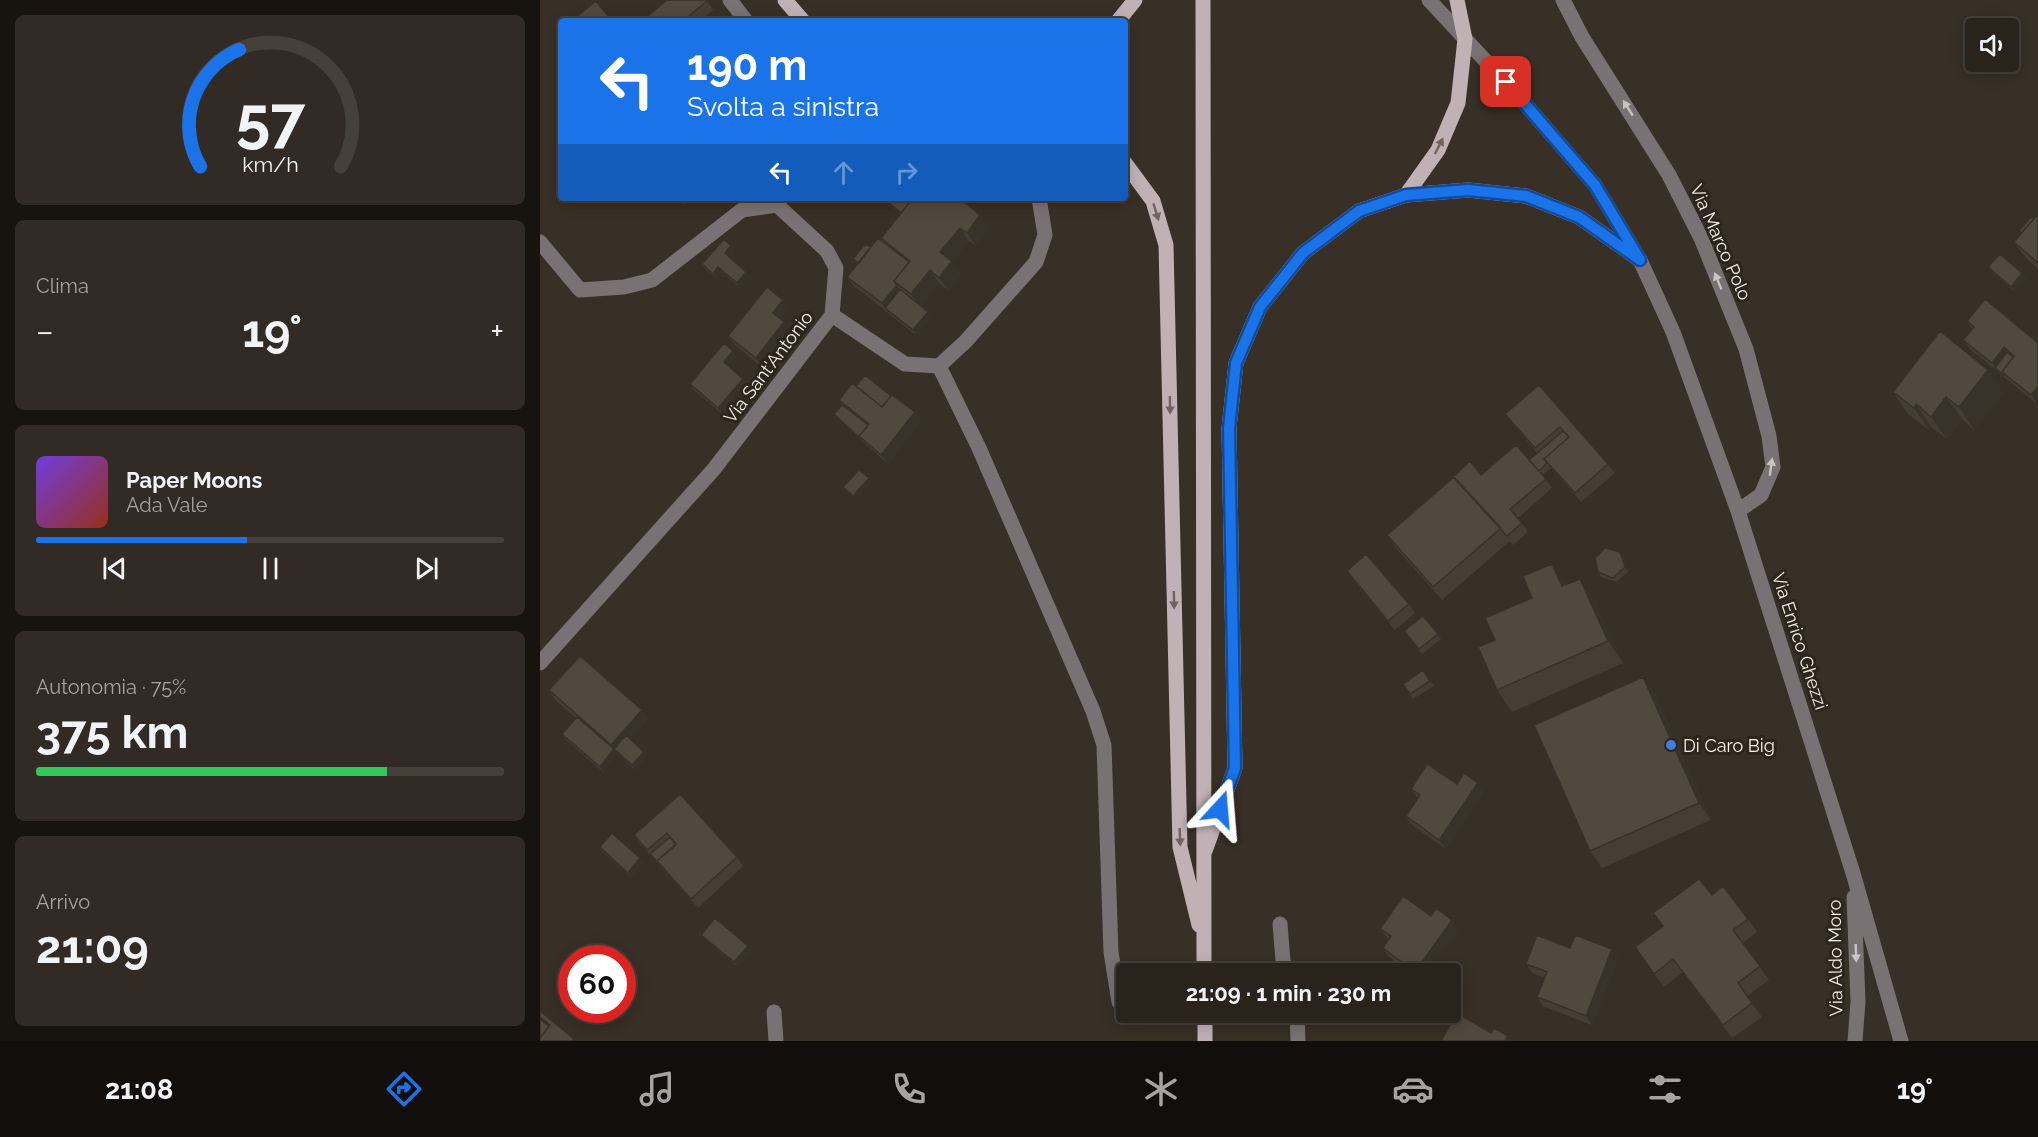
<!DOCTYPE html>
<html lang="it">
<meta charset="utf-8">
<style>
:root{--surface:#2a231c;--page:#322b25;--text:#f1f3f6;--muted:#a5a4a3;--line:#46403b;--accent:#1a73e8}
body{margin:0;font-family:Raleway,sans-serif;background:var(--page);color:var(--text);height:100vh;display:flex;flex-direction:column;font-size:22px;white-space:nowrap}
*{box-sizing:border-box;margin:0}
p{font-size:20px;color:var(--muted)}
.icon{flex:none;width:33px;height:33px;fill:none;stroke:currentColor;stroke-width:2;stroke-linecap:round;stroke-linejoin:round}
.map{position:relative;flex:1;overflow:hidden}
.details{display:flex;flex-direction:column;gap:15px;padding:15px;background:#17130f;width:540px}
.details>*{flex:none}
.hud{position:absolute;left:18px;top:18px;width:570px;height:183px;border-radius:6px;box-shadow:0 3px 15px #0003,0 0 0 2px var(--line);background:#1a73e8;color:#fff;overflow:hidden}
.fabs{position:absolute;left:1425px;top:18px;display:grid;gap:12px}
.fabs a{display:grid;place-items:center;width:54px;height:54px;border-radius:6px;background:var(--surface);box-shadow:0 3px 15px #0003,0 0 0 2px var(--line);font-size:30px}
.speed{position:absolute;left:18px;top:945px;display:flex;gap:12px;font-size:30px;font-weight:700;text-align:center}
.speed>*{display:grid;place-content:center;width:78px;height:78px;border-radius:50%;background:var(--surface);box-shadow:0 3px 15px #0003,0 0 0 2px var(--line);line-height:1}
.speed .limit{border:9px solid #d22;background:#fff;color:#111}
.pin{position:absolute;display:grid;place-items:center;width:51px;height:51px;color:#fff;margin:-26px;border-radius:12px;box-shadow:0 3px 9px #0006}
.me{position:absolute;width:66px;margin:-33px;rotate:19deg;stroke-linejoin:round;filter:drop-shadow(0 0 4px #0008)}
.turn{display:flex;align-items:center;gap:21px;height:126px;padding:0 30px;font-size:27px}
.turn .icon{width:78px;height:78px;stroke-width:2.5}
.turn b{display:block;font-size:42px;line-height:51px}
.lanes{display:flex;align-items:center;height:57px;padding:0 30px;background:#0003;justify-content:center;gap:30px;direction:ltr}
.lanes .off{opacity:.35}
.big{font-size:45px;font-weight:700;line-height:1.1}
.details .widget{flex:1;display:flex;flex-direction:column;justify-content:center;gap:9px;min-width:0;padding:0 21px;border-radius:9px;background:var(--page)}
.details .dial{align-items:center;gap:0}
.dial svg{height:156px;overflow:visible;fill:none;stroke:var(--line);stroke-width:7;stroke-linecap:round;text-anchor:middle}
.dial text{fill:var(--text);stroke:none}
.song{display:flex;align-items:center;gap:18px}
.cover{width:72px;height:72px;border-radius:9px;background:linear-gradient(135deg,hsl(260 70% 55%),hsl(10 70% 35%))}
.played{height:6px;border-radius:3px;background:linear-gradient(90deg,var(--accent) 45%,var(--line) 45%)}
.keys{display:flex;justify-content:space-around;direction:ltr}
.heat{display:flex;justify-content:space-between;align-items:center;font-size:33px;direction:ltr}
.charge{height:9px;border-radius:4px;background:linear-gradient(90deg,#34c759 75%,var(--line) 0)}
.trip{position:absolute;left:576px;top:963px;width:345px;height:60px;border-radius:6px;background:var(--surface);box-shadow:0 3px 15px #0003,0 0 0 2px var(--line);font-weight:700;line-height:60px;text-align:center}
.tabs{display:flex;height:96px;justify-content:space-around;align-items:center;background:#110e0b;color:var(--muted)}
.tabs .icon{width:42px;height:42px}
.tabs .on{color:var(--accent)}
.tabs b{font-size:27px;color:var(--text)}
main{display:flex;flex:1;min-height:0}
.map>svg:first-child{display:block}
</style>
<main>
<section class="details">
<div class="widget dial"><svg viewBox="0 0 100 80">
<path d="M14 69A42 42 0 1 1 86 69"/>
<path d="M14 69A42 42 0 0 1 34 9" stroke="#1a73e8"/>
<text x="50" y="56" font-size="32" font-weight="700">57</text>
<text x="50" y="72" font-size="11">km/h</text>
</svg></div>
<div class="widget"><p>Clima</p>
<div class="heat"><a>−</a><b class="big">19°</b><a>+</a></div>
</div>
<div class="widget">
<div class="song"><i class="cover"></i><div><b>Paper Moons</b><p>Ada Vale</p></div></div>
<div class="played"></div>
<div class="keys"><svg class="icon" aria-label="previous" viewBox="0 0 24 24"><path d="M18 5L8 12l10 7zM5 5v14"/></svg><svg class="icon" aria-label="pause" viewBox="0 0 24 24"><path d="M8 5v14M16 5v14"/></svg><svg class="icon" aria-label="next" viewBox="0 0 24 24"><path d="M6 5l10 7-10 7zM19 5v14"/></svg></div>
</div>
<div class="widget"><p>Autonomia · 75%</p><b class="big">375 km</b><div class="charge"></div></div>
<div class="widget"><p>Arrivo</p><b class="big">21:09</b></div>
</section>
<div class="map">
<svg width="1498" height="1041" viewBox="0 0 1498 1041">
<rect width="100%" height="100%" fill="#382f26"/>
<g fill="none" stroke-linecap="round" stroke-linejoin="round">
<path stroke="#797173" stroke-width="15" d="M190,0L206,21
M889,0L979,97L1055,185L1100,260L1133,332L1198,511L1313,873L1361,1041
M1023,0L1042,37L1129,175L1161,238L1206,349L1229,436L1233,467L1221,495L1198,511
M0,242L40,290L84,287L112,280L202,210L237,205L287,251L296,268L292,315
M399,366L439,448L553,711L564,745L571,952L579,1002
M0,663L174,469L292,315L365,364L399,366L426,341L496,262L505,235L499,198
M1314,897L1318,1002L1315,1041
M740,924L743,961L748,974
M234,1012L236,1041
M757,1012L758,1041"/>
<path stroke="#c0b1b4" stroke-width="15" d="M245,0L263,21
M663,0L664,974
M578,21L595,0
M585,163L613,201L626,245L640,847L659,925
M866,195L898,150L918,103L925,39L917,0
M665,851L695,768L689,428L696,363L720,307L763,253L819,211L866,195L928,190L986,196L1039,217L1100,260
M665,1012V1041"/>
</g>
<path fill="#463e35" d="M127,0H167L173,10L160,21H104L103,20Z
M139,198H155L144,205Z
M348,202L440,215L449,228L436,246L429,241L412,262L421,274L409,291L399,283L381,306L392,316L376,335L314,286L307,277L318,264L313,259L331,247L343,242L341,238L361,214L351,206Z
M1498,214V269L1486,258L1474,242L1481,234L1479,231L1494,219Z
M191,246L194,251L189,257L209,276L200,288L182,272L176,278L165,269L162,264Z
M1448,267L1482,273L1486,278L1474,291L1452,272Z
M249,309L241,319L251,331L222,367L195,345L188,336Z
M1427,321L1498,343L1497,404L1430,349L1423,340L1432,329Z
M193,351L197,356L188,366L203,379L206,383L181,413L153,389L150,384Z
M999,385L1068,464L1075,473L1041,502L1011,468L1002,475L1012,488L978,518L988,532L973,545L970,541L902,600L856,548L847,535L941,475L989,460L997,453L972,423L965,414Z
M316,386L381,421L348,464L298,419L294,414L302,405L299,400Z
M1353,392L1464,393L1434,430L1422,419L1407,439L1391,427L1389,430L1368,414Z
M1080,552L1083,556L1088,572L1076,582L1061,577L1058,572Z
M807,571L869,604L875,613L855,630L813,580Z
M1040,579L1055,601L1083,663L972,712L957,690L955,640L992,598Z
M883,616L901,639L882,654L864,631Z
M883,670L894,686L873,699L863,684Z
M9,690L102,710L108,719L90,739L107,756L95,770L78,754L63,772L25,739L22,734L36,718L15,700Z
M1115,694L1171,820L1062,868L1050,851Z
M917,784L944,792L906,849L872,825L866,816L878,798L871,789Z
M140,794L197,857L203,866L158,908L100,844L94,835Z
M60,847L100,858L104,863L91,877L63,852Z
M1172,895L1208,919L1217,932L1203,943L1229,980L1207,996L1222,1017L1192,1038L1143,972L1124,987L1095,947Z
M891,916L918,929L887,974H872L849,957L843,948L849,939L847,938L840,929Z
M161,935L208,946L211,951L198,967L165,939Z
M1030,948L1078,958L1052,1025L1003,1006L997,997L1005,978L992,973L986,964Z"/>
<path fill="#39322b" d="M440,215L449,228L436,246L427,233Z
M420,228L429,241L412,262L421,274L409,291L399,278L400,252Z
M191,246L194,251L188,258L185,253Z
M178,267L182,272L176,278L173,274Z
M390,270L399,283L380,307L371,294Z
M206,272L209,276L200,288L197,283Z
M1482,273L1486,278L1474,291L1471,287Z
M357,285L363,294L345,308L342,303Z
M243,300L249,309L239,322L233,313Z
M388,312L392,316L376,335L373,330Z
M244,322L251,331L222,367L216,358Z
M1464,347L1470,356L1455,368L1452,363Z
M193,351L197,356L187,367L184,362Z
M1448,370L1464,393L1434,430L1419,407Z
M203,379L206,383L181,413L178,408Z
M1498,387V403L1497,404L1491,395Z
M1406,397L1422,419L1407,439L1391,417Z
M1376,404L1391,427L1389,430L1374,408Z
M375,412L381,421L348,464L341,455Z
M329,478L332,483L316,500L313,496Z
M1080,552L1083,556L1088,572L1085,567Z
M1012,564L1028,586H1022Z
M1040,579L1055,601L1083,663L1068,641Z
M1103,677L1115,694L1171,820L1159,803Z
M102,710L108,719L78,753L74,749L78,754L63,772L60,767L74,749L71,745Z
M104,752L107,756L95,770L92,765Z
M938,783L944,792L906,849L899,840Z
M100,858L104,863L91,877L88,873Z
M912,920L918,929L887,974H876L875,972Z
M208,946L211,951L198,967L194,962Z
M1072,949L1078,958L1052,1025L1046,1016Z
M968,1036L971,1041H965Z"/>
<path fill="#51483e" stroke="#39322b" stroke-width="1.5" d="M127,0H166L167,1L143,21H112L103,20Z
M56,1L72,21H39L36,17Z
M351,198H373L361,213L348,202Z
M373,198H419L440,215L427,233L420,228L400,252L412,261L399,278L390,270L371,294L354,281L370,261L341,238Z
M1498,214V263L1474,242Z
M1491,217L1494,219L1481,233L1479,231Z
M338,238L369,262L354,281L357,285L342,303L307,277Z
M184,239L191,246L185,253L206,272L197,283L178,267L173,274L162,264Z
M325,244L331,247L319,263L313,259Z
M1460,254L1482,273L1471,287L1448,267Z
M227,287L243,300L233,313L244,322L216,358L188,336Z
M360,289L388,312L373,330L345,308Z
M1445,299L1498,343V387L1491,395L1462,372L1474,356L1464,347L1452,363L1423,340L1434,327L1427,321Z
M1400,331L1448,370L1419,407L1406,397L1391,417L1376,404L1374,408L1353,392Z
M184,343L193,351L184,362L203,379L178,408L150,384Z
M1467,352L1473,357L1462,372L1465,376L1455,368Z
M325,375L351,396L342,407L316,386Z
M312,383L342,407L352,395L375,412L341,455L319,436L329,424L299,400Z
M999,385L1068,464L1035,493L1004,459L1029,437L1020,427L995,448L965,414Z
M302,405L328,425L319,436L322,440L294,414Z
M1023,431L1029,437L1004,459L1007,463L999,471L989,460Z
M976,445L1006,479L970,509L982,523L967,536L913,477L930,461L941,475Z
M319,470L329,478L313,496L303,487Z
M914,477L961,528L893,587L847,535Z
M1065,548L1080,552L1085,567L1073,578L1058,572L1055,558Z
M826,554L869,604L848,621L807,571Z
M1012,564L1022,586L1040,579L1068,641L957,690L938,647L955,640L945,618L992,598L983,576Z
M883,616L898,634L879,649L864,631Z
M40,656L102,710L71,745L9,690Z
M883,670L890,681L870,694L863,684Z
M1103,677L1159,803L1050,851L994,725Z
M37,717L74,749L60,767L22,734Z
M86,735L104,752L92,765L74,749Z
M887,764L917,784L924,773L938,783L899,840L866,816L880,795L871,789Z
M140,794L197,857L151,899L117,861L136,844L127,833L107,850L94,835Z
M72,833L100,858L88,873L60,847Z
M130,837L136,845L117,861L120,865L110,854Z
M1159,879L1172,895L1183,886L1208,919L1193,930L1220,966L1198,983L1212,1003L1183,1025L1133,959L1114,974L1095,947L1123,926L1113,913Z
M863,896L891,916L896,908L912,920L875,972L843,948L851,936L840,929Z
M175,918L208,946L194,962L161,935Z
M997,935L1030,948L1035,935L1072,949L1046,1016L997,997L1007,972L986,964Z
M0,1011L34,1039L32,1041H0V1038L10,1025L0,1017Z
M917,1013L951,1033L954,1028L968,1036L965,1041H901Z
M0,1019L9,1026L0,1038Z"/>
<defs><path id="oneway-solid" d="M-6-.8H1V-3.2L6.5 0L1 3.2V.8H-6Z" transform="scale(1.5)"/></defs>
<g fill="#cac4c0">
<use href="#oneway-solid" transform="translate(1088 108) rotate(-122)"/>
<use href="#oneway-solid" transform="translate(1178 281) rotate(-112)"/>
<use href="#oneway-solid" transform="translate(1231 467) rotate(-82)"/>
<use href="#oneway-solid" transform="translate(1316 953) rotate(88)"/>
</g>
<g fill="#706460">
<use href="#oneway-solid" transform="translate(899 146) rotate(-63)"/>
<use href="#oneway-solid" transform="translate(616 212) rotate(73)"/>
<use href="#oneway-solid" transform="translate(630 405) rotate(89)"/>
<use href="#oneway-solid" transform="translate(634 600) rotate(89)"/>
<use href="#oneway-solid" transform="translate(640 837) rotate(88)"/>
</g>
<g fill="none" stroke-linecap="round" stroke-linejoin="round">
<defs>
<path id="route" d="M680,809L695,768L689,428L696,363L720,307L763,253L819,211L866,195L928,190L986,196L1039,217L1100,260L1055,185L966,82"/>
</defs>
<use href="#route" stroke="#114b97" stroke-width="15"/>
<use href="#route" stroke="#1a73e8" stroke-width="10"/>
</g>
<circle fill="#3f7fe0" stroke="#2e251c" stroke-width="2" cx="1131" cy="745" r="6"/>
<g text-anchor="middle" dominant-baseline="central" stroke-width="6" stroke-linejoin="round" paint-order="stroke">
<g font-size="18" fill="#f6f0ea" stroke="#2e251c">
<text transform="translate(1181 242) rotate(66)">Via Marco Polo</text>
<text transform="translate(228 367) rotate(-53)">Via Sant'Antonio</text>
<text transform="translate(1260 641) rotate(72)">Via Enrico Ghezzi</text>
<text transform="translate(1295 958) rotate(-91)">Via Aldo Moro</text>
</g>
<g font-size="18" fill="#f6f0ea" stroke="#2e251c" text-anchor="start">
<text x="1143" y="745">Di Caro Big</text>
</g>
</g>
</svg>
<div class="fabs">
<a><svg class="icon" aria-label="sound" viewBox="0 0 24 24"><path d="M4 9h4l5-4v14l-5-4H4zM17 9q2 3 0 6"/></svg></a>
</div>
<div class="speed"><div class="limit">60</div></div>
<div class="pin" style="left:966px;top:82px;background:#d93025"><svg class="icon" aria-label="arrive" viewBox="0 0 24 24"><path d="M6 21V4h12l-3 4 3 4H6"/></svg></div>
<svg class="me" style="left:680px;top:809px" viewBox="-20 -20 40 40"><path d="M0-17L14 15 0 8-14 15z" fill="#1a73e8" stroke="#fff" stroke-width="4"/></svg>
<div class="trip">21:09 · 1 min · 230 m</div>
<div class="hud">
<div class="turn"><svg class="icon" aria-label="left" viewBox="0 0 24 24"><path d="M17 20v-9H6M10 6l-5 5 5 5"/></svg><div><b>190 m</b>Svolta a sinistra</div></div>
<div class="lanes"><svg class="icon" aria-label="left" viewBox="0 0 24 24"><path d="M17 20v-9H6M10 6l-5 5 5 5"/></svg><svg class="icon off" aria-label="ahead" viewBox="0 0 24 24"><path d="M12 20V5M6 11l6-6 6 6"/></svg><svg class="icon off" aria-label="right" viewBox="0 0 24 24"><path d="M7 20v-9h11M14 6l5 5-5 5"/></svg></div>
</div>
</div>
</main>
<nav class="tabs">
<b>21:08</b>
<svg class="icon on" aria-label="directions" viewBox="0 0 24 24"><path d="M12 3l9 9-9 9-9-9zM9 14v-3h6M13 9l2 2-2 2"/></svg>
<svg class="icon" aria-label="music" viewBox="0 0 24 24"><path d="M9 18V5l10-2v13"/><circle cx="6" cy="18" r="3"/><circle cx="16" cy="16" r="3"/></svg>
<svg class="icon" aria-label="phone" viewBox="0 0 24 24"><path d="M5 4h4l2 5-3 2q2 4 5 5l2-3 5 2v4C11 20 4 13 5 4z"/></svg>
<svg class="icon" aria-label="climate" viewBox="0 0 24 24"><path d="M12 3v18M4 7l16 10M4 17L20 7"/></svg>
<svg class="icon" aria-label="car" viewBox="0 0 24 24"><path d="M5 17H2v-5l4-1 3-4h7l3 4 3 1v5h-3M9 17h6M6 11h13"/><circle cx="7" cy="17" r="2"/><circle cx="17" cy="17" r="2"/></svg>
<svg class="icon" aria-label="filters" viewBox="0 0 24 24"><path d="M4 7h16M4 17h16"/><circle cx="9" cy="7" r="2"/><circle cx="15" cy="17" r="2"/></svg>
<b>19°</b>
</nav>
